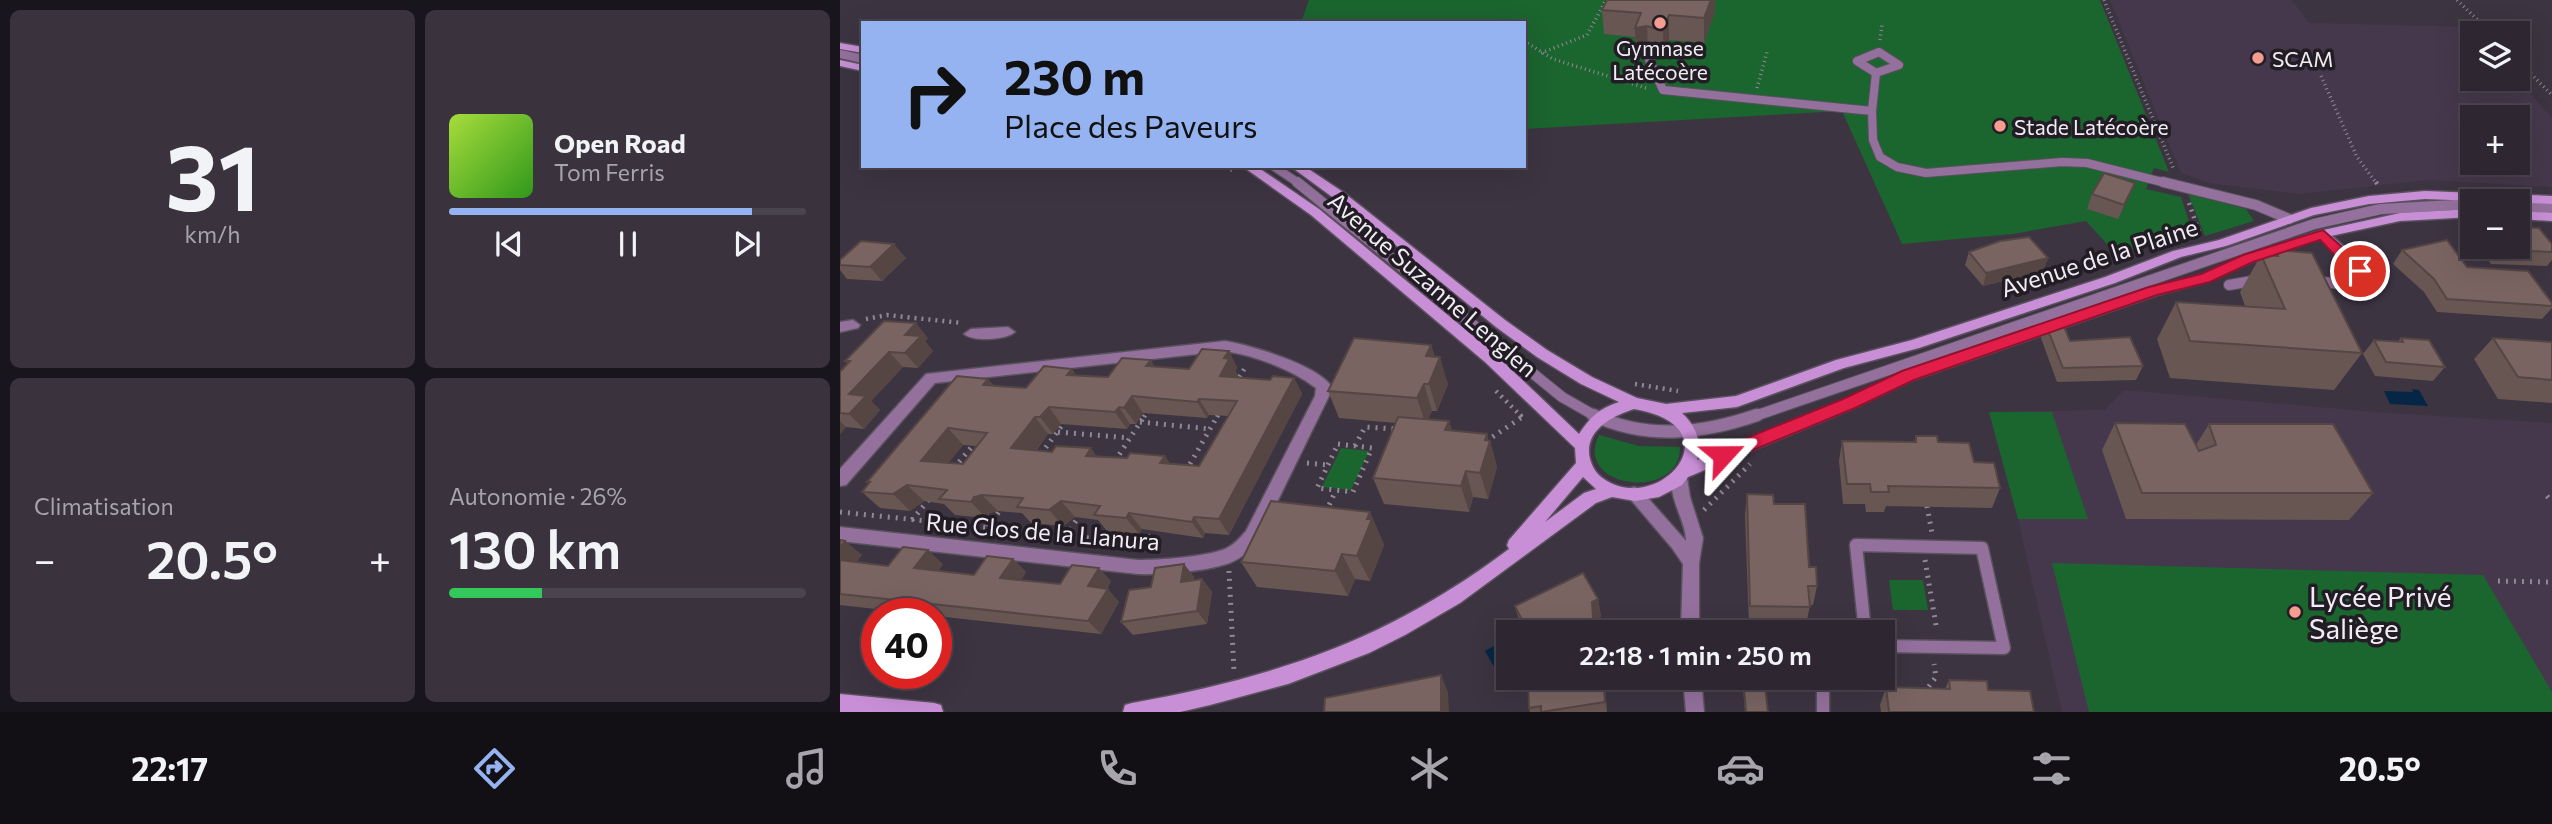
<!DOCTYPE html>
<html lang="fr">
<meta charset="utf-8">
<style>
:root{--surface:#2e2732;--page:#3a333e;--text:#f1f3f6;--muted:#a7a5ac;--line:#49444d;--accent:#95b2f1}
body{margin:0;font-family:Commissioner,sans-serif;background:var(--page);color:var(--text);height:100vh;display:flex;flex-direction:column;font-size:26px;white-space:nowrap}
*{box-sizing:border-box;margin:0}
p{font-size:23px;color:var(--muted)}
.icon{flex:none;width:38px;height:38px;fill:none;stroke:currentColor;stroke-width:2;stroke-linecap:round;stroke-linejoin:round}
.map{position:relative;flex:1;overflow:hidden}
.details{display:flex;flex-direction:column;gap:10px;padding:10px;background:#19151c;width:840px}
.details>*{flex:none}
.hud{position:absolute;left:21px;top:21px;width:665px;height:147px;border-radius:0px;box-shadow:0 7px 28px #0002,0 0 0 2px var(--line);background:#95b2f1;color:#111;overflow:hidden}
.tools{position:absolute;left:1620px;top:21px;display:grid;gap:14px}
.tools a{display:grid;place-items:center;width:70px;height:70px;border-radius:0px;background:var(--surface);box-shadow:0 7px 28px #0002,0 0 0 2px var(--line);font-size:35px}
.speed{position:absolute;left:21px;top:598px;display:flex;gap:14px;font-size:35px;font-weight:700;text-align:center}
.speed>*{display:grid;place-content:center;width:91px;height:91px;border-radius:50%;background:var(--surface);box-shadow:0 7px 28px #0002,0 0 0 2px var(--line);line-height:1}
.speed .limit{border:10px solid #d22;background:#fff;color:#111}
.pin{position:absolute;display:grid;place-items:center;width:60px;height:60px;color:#fff;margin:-30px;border:4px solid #fff;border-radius:50%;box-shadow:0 2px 7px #0007}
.me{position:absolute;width:77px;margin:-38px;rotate:66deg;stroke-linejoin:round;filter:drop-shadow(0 0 5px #0008)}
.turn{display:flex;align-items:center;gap:24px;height:147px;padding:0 28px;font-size:32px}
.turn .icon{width:91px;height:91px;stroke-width:2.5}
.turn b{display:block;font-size:49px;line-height:60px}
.big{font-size:52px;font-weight:600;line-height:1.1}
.details .card{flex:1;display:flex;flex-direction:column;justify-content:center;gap:10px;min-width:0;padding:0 24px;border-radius:10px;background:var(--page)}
.details .dial{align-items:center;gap:0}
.dial b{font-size:91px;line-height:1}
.song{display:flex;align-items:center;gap:21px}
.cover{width:84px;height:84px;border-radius:10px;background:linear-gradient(135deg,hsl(80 70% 55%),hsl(110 70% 35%))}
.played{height:7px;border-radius:4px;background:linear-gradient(90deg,var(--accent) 85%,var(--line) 85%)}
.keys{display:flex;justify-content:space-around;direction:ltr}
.heat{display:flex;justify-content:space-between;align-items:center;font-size:38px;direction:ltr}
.charge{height:10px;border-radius:5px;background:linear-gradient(90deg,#34c759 26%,var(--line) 0)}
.details .tiles{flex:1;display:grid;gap:10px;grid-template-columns:repeat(2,1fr)}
.trip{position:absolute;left:656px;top:620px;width:399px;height:70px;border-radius:0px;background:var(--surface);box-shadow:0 7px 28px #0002,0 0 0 2px var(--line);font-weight:600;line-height:70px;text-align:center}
.dock{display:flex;height:112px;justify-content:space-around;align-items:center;background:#121014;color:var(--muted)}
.dock .icon{width:49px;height:49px}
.dock .selected{color:var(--accent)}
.dock b{font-size:32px;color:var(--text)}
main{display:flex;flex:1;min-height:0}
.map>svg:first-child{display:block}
</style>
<main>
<section class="details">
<div class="tiles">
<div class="card dial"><b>31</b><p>km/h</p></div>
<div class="card">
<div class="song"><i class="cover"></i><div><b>Open Road</b><p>Tom Ferris</p></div></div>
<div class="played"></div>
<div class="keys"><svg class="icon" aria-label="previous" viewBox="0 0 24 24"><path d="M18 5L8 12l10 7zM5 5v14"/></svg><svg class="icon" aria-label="pause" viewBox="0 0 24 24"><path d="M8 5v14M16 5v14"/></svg><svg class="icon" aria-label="next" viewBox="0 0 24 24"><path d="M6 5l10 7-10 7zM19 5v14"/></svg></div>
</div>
<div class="card"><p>Climatisation</p>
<div class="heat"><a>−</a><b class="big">20.5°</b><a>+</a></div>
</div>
<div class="card"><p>Autonomie · 26%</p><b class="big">130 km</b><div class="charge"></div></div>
</div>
</section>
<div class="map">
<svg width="1712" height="712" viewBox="0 0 1712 712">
<rect width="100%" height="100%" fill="#3d3442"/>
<path fill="#46384c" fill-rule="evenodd" d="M1270,0H1452L1469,23L1629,27L1635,33H1633V79H1677L1712,118V187L1589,180L1458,194L1370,183L1341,173ZM1633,117H1678V163H1633Z
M1284,390L1533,412L1712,423V712H1222L1178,519L1149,412L1265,410Z"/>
<path fill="#1b652f" d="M469,0H1260L1329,172L1314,168L1306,189L1341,197L1352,231L1276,254L1246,221L1173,234L1062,244L1002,111L684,129V23H461Z
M1348,194L1406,209L1414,221L1365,236Z
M1149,412H1212L1248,519H1178Z
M759,435L799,446L840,447C841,502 732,489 759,435Z
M501,448L529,451L511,490L482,487Z
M1212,563L1643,575L1712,692V712H1249Z
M1049,580H1083L1088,610H1053Z"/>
<path fill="#052745" d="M1572,389L1579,390L1588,406L1550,404L1544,391L1573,392Z
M664,640L668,648V675L661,679L645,651Z"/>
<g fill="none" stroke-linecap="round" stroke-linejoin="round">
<defs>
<path id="lane-far2" d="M1039,52L1059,65L1036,73L1017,61Z
M0,54L23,59
M808,57L823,90L1032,111L1033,140L1040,157L1057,167L1086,173L1222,162L1247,163L1330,184
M1032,111L1036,73
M433,166L460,184"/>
<path id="lane-far1" d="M457,182L722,397L757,417
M1323,182L1416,205L1449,219
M1678,206L1712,209
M1472,281L1532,287
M1389,285L1418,280
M912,417L1474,224L1541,209L1633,204"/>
<path id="lane" d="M753,415C807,440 862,434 917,415
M1025,632L1016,545L1142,548L1164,648L1043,646
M983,677V712"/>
<path id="street" d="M1483,230L1487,231L1511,253L1537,284L1539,287L1537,290H1527L1503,259L1479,237L1477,234Z
M13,320L20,325L18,328L0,332V322Z
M168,327L175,332C166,340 133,342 124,334L131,329Z
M385,341C410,345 477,365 491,386L489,396L418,541C410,550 403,557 392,562C370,571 322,575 298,574L0,541V527L298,560C320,560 365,557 385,549C394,545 400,538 406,531L475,396L476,388C451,369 416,356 385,351L95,383L6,485L0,486V469L86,374Z
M840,471L846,472L850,497L863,538L859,563V632H841L843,564L832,548L786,494L788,489L794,487L800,489L846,541C846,519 825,495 834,472Z
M843,677H861L864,712H846Z"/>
<path id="secondary" d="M0,43L23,47V53L0,49Z
M0,60L23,65V71L0,66Z
M402,166H416L479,209L655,354L739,434C750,417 760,408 779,402L741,384L697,357L656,327L536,229L450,166H464L503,192L665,320L707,350L752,377L797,398L826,404L896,396L996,360L1072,340L1265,277L1333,251L1379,240L1471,208L1529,196L1585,191L1712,196V204L1585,199L1529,204L1474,215L1386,246L1341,257L1275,283L1079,348L1004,368L897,407L842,413C856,426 862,441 857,460L1004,400L1063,372L1309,288L1361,275L1404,256L1479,231L1560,213L1633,209V217L1560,221L1486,237L1412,262L1370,281L1317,295L1073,380L1014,408L848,477L842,485L819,497L795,501L772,497L756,503L620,603L565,635L529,653L448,684L370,705L340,712H283L285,705L292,703C439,676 548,640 669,549L667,545L669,540L736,463L735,448L645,362L471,215ZM794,409C900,427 816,520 761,477C756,473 752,466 750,459C743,431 772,416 794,409ZM743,477L756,489L744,493L705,522Z
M1678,211L1712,213V221L1678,219Z
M0,694L94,703L101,705L103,712H0Z"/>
</defs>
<use href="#lane-far2" stroke="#5a515e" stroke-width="10"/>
<use href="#lane-far1" stroke="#5a515e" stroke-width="12"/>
<use href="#lane" stroke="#5a515e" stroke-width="15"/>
<use href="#street" stroke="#5a515e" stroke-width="3"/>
<use href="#secondary" stroke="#5a515e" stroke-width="3"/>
<path stroke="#908994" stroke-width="3.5" stroke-dasharray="1 3.5" stroke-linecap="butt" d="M1264,0L1334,170
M1617,0L1651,33
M1040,40L1042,24
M684,41L713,59L806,88
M701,53L747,35L766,0
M1678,61L1712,95
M1481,76L1517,157L1537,184
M917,88L927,52
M383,166L394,172"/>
<path stroke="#908994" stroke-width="4.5" stroke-dasharray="2 5" stroke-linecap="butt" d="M1536,182L1539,186
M1349,203L1360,235
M26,319L47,315L122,323
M396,383L406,366
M795,384L838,391
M656,391L682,417
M304,417L308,410
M377,417L380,411"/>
<path stroke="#908994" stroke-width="5" stroke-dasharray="2 6" stroke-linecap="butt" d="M680,415L682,417
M300,422L370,429
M218,432L290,438
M645,437L651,438L682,417
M498,444L532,448L513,492L477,488Z
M515,446L525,427L556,429
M201,454L225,421
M275,461L305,415
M467,463L488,465
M114,468L135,443
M346,471L378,415
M1707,496L1712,502
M1087,506L1092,533
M864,510L910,464
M0,512L307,544
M486,512L496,490
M72,520L91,497
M148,527L163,506
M226,536L239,516
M307,544L314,527
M1085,560L1097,631
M389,571L394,671
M1658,581L1712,582
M1084,693L1096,677L1094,664"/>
<use href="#lane-far2" stroke="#94719d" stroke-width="8"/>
<use href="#lane-far1" stroke="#94719d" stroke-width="10"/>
<use href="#lane" stroke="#94719d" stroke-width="12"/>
<use href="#street" fill="#94719d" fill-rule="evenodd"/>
<use href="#secondary" fill="#c88fd6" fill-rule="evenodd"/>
</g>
<path fill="#685653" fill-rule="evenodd" d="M767,0H875V11L864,43L829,40L824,56L808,50L796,53L795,37L764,34L762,10Z
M1252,194L1289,197L1278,219L1247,209Z
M1712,244V260L1707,266L1651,264L1639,247H1678Z
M1436,250L1522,353L1494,390L1330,378L1317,339L1336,302L1405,306L1400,292L1421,255H1433Z
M1562,250L1627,267L1712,303V308L1702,319L1597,312L1584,292L1553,264Z
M1129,252L1208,258L1203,271L1143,286L1125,265Z
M66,258L42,281L7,279L0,270V260Z
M1206,325L1230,341L1303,366L1296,380L1217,382L1201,338Z
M88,338L85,341L93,351L78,368L63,367L31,401L40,410L24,429L6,427L0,434V372L8,364L5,361Z
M1561,338L1605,367L1593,381L1535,376L1523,354L1534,340L1558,341Z
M1653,338L1712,342V403L1658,399L1634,359Z
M591,345L595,357L608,384L597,411H592L588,419L609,421L612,431L647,434L648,440L650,441L657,467L648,499L633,497L629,512L544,504L533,478L556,423L499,418L488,391Z
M389,351L397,368L395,371L398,375L397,377L430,380L454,378L462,394L389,535L365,533L363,538L302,529L299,534L267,531L258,520L235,517L223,526L191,523L182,513L158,511L150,513L146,518L115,515L104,504L84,501L70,511L40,508L22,492L29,484L27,482L148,379L154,386L186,388L236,375L268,377L315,366L349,369ZM303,413L367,418L369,415L388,416L359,466L330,464L325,456L287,458L196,451L208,434H213L221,424L287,429L290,424H296ZM123,445L136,446L123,464L108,463Z
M1275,423L1356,445L1369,424L1533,493L1509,520L1286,519L1262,450Z
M1076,436L1134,462L1160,488L1152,508L1046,506L1044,512H1026L1025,504H1003L999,461L1002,441L1074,442Z
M907,494L934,504L969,567L977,586L973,605H970L966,626L909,625L905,515Z
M530,512L544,545L530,581L515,579L508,596L417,587L401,562Z
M0,540L22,555L16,562L48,566L103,564L98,571L134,575L173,559L186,572L181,580L220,584L271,581L267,589L279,602L261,634L96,616V614H80L0,605Z
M344,564L354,577V580L362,579L372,592L367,624L293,635L281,622L311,587Z
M758,599L761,617L755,620L756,632H684L680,624L675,606Z
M763,677L765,685L767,712H690L689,708Z
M902,677L928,712H905Z
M1109,680L1148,690L1194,712H1041L1040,705L1046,687L1105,689Z"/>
<path fill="#554644" d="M871,0H875V11L864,43V18Z
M829,15V40L824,56L823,31Z
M807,26L808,50L796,53L795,28Z
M1295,183L1289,197L1278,219L1284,205Z
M54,244L66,258L42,281L30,267Z
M1208,258L1203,271L1143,286L1146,273Z
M76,323L88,338L85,341L93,351L78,368L65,353V335Z
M591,345L597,365L600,357L608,384L597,411L589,384L586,356Z
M389,351L397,368L395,371L398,375L389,392L380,376L384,358Z
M49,352L63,367L31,401L40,410L24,429L9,414V394Z
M311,360L321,377L306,366Z
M232,369L243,385L227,375Z
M454,378L462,394L389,535L379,519Z
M148,379L162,396L143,385Z
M584,384L592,411L586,425L577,398Z
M292,396L303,413L296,424L284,408Z
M359,399L369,415L367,418L357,402Z
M209,407L221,424L213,434L200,417Z
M279,407L290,424L287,429L275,412Z
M195,417L208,434L185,465L171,448Z
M0,421L6,427L0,434Z
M609,421L617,447L605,430Z
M108,428L123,445L97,477L81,461Z
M647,434L649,444L650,441L657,467L648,499L640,473Z
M251,448L263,465L246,456Z
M325,456L336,473L320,463Z
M626,471L633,497L629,512L621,486Z
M67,485L84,501L70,511L53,494Z
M142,495L158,511L150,513L146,518L131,502L134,497Z
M221,501L235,517L223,526L209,510Z
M530,512L544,545L530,581L517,556L527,519Z
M289,513L302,529L299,534L286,518Z
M354,517L365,533L363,538L352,522Z
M5,541L22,555L7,573L0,567V547Z
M88,550L103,564L90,582L74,568Z
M502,554L515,579L508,596L495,571Z
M173,559L186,572L174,591L160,578Z
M344,564L354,577L351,596L341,582Z
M259,568L271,581L260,600L248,586Z
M362,579L372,592L367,624L357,611Z
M268,589L279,602L261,634L248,621Z
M758,599L761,617L755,620L756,632H754L752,602Z
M702,626L703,632H692Z
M601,675L608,692L609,712H601Z
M763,677L765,685L767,712L765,702Z"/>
<path fill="#796461" stroke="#554644" stroke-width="2" fill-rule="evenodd" d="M767,0H871L864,18L829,15L823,31L807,26L795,28L801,13L762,10Z
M1264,173L1295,183L1284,205L1252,194Z
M1678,227L1699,228L1712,244V252L1663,250L1661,247H1678Z
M1189,237L1208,258L1146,273L1129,252L1160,241Z
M1607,240L1627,267L1688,271L1712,303V306L1607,299L1594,279L1562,250Z
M21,241L54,244L30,267L0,265V260Z
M1436,250L1472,253L1522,353L1350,341L1336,302L1445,309L1421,255L1438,256Z
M1221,319L1230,341L1290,337L1303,366L1223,368L1206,325Z
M44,321L76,323L65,335L81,336L65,353L49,352L9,394L26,396L9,414L0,413V372L10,361H5Z
M514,338L591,345L586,356L600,357L589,384H584L577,398L488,391Z
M1561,338L1589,340L1605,367L1546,362L1534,340L1563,342Z
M1653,338L1712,342V380L1678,377Z
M362,349L389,351L384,358L389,359L380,376L430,380L433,376L454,378L379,519L354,517L352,522L289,513L286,518L254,515L260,506L221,501L209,510L177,507L183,498L142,495L134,497L131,502L99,499L107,490L67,485L53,494L22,492L30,482H27L117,376L148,379L143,385L186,388L204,366L232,369L227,375L268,377L282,358L311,360L306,366L349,369ZM292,396L357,402L359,399L397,401L359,466L320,463L325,456L290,453L287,458L246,456L251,448L216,446L212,452L171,448L195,417H200L209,407L275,412L279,407L284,408ZM108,428L147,433L123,464L81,461Z
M558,417L609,421L605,430L647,434L645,440L650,441L640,473L626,471L621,486L533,478Z
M1275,423L1345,424L1359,451L1376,445L1369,424H1493L1533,493H1302Z
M1076,436H1097L1098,442L1129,443L1134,462L1154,463L1160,488L1048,486L1049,492H1031L1030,484H1007L1002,441L1076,442Z
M907,494L933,495L934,504H965L969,567H976L977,586H968L970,607L910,606Z
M431,501L530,512L527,519H532L517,556L502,554L495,571L401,562Z
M0,540L5,541L0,547Z
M63,547L88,550L74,568L134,575L147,556L173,559L160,578L179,580L220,584L232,565L259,568L248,586L268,589L248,621L0,594V560L48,566Z
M344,564L341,582L362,579L357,611L281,622L289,590L311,587L315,568Z
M743,573L758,599L752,602L754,632H702V626L692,632H688L675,606Z
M601,675V712H484L485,698Z
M693,677H763L765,702L701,712V706L689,708L688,678Z
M903,677H924L928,712H906Z
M1109,680L1147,681L1148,690L1190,691L1194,712H1049L1046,687L1110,689Z"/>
<path fill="#e11d48" stroke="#92132f" stroke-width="2" d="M1483,230L1525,268V275H1514L1480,240L1413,262L1370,282L1317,295L1074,380L1015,408L889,460H877L874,455L877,450L1003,399L1062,371L1309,287L1361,274L1403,255Z"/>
<g fill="#f59c90" stroke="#221d24" stroke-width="2.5">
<circle cx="820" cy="23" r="7"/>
<circle cx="1418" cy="58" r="7"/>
<circle cx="1160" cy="126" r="7"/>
<circle cx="1455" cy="612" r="7"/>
</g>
<g text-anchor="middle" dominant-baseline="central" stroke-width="7" stroke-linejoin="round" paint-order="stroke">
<g font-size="21" fill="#f1ebf4" stroke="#221d24" text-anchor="start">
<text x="820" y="47" text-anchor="middle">Gymnase<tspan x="820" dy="24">Latécoère</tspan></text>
<text x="1432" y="58">SCAM</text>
<text x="1174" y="126">Stade Latécoère</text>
</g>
<g font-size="24" fill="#f1ebf4" stroke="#221d24">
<text transform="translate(1259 257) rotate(-18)">Avenue de la Plaine</text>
<text transform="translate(593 284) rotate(41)">Avenue Suzanne Lenglen</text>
<text transform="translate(203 531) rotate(5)">Rue Clos de la Llanura</text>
</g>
<g font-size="28" fill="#f1ebf4" stroke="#221d24" text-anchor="start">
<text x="1469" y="596">Lycée Privé<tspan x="1469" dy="32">Saliège</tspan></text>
</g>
</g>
</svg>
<div class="tools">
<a><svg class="icon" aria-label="layers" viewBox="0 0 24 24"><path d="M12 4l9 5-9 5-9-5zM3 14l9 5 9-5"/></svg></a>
<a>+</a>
<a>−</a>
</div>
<div class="speed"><div class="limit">40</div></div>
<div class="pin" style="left:1520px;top:271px;background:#d93025"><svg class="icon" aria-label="arrive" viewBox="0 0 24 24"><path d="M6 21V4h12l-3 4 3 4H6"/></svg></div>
<svg class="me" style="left:883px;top:455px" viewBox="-20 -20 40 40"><path d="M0-17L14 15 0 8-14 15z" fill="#e11d48" stroke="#fff" stroke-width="4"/></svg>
<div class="trip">22:18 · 1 min · 250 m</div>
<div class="hud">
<div class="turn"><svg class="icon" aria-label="right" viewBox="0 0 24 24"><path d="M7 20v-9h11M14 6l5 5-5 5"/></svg><div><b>230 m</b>Place des Paveurs</div></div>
</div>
</div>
</main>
<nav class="dock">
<b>22:17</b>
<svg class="icon selected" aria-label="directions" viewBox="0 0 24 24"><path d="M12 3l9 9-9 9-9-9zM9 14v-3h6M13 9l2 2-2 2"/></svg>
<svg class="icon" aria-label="music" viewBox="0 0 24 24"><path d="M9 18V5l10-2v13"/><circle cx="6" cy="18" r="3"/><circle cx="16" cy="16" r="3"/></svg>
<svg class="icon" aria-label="phone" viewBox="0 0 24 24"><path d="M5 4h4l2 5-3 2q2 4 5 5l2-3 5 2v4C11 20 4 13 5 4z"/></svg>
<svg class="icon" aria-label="climate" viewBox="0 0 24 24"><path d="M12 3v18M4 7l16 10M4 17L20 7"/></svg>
<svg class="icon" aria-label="car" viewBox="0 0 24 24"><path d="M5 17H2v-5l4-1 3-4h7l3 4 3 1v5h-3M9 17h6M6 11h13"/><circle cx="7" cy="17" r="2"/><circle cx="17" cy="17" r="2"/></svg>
<svg class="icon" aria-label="filters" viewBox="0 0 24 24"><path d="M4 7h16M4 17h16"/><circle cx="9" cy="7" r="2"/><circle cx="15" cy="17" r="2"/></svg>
<b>20.5°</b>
</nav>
